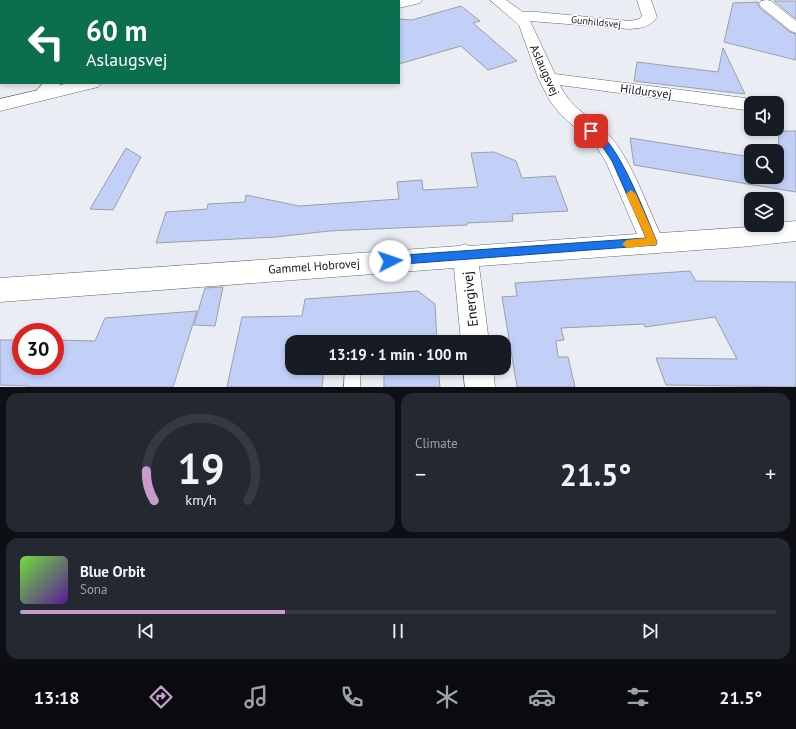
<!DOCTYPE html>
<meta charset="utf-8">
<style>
:root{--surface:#171b24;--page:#242831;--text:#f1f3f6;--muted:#9ea1a6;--line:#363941;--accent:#c79ccb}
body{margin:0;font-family:"PT Sans",sans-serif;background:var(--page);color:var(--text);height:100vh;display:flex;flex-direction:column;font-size:15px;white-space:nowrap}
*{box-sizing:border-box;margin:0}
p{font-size:13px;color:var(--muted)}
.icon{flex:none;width:22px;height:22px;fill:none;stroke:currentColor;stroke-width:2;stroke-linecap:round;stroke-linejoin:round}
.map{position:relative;height:387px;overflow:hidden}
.side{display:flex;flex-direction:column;gap:6px;padding:6px;background:#0d0f14;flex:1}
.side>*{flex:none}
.top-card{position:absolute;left:0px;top:0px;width:400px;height:84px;box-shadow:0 2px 6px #0003;background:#0b6e4f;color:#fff;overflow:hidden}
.tools{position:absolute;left:744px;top:96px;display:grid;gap:8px}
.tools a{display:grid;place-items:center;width:40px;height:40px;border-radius:8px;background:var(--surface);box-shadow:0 2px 6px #0003;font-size:20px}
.speed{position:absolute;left:12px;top:323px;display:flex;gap:8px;font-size:20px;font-weight:700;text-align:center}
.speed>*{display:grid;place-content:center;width:52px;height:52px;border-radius:50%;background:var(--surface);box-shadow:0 2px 6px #0003;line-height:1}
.speed .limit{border:6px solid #d22;background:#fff;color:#111}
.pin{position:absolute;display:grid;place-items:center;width:34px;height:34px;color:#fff;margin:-17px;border-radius:8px;box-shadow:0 2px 6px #0006}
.me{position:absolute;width:44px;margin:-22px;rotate:86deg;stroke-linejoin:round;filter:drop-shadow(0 0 3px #0008)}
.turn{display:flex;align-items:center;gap:14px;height:84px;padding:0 20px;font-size:18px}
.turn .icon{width:52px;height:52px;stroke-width:2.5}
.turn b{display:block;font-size:28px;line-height:34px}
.big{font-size:30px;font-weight:700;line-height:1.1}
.side .tile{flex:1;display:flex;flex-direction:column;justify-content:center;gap:6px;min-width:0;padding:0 14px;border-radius:12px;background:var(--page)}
.side .dial{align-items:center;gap:0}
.dial svg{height:104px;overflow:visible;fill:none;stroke:var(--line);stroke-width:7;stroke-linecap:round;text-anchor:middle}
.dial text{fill:var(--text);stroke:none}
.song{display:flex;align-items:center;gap:12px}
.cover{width:48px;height:48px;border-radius:6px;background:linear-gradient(135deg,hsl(100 70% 55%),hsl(270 70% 35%))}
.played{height:4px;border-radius:2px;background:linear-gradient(90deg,var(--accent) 35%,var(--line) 35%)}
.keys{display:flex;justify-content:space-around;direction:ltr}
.heat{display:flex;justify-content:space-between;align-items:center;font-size:22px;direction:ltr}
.side .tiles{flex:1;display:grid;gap:6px;grid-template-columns:1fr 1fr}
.tile:last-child{grid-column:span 2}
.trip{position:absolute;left:285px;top:335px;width:226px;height:40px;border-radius:12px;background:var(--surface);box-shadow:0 2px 6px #0003;font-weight:700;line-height:40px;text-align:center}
.tab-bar{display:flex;height:64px;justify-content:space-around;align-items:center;background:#090b0e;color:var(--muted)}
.tab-bar .icon{width:28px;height:28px}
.tab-bar .selected{color:var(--accent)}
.tab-bar b{font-size:18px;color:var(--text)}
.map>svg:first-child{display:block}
</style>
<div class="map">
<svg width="796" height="387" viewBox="0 0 796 387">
<rect width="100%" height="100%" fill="#eaedf4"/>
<path fill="#c2d0f8" stroke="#9d9fa6" d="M774,1H796V19Z
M758,2V5L760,8L790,32L796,34V60L724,42L733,3Z
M461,6L480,21L473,23L517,61L488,70L461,46L399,64V19L412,20Z
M723,48L745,94L634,81L637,62L718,72Z
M779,131H796V192L634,165L630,138L751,157V177H777Z
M126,148L141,157L113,210L90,209Z
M494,152L516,161L522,178L555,176L568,211L512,214L513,221L467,223V225L329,231L276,237L156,243L166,212L207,209L208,204L245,202L246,195L299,206L399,199L397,182L422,180L423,190L478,187L471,153Z
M690,271L696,281L796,282V387L666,385L656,358L737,359L715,317L645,327L644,324L561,328L564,340L556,341L558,357H568L575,387H517L502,297L517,296L515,283Z
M223,287L215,326L194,325L205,288Z
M418,291L435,304L437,342H385V338H341V342H292V368H324L322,387H227L242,317L302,316L305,299Z
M197,311L173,387H28V386L0,385V340H21V366H55V340L95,341L105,318Z
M384,368H438L440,387H384Z"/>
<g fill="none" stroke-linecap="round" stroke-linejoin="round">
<defs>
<path id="lane" d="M345,368H361L360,387H344Z"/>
<path id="street" d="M113,0H127V1H113Z
M293,0H307V1H293Z
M490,0H506L523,12H537L630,21L639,19L642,16L637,0H651L657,17C650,27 642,28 630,29L530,21L555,74L745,98L751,100L753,103H751V108L745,110L560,85C570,109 594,118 611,137C633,164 645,201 660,233L777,225V223L796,221V241L740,247L479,266L489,342H461L454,268L0,302V278L459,246L465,244L469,246L637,234L606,162L596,146L561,115L550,101L538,78L519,25Z
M767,0L771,1L796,21V33L791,31L761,7L759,4L761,1Z
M43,83H61C54,93 48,103 35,100L32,96Z
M463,368H493L495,387H465Z"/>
<path id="secondary" d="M398,0H422L420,3L399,8V1H394Z
M69,83H101L98,87L0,111V99Z"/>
</defs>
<use href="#lane" stroke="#65676d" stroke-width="1"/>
<use href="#street" stroke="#65676d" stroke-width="1"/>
<use href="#secondary" stroke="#65676d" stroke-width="1"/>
<use href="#lane" fill="#fff" fill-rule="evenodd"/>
<use href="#street" fill="#fff" fill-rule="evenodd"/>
<use href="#secondary" fill="#fff" fill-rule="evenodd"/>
</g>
<path fill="#1a73e8" stroke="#114b97" d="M591,128C617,136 646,217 657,242L656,245L390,265L386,264L385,261L386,258L390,256L646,238L612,161L600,143L587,131Z"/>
<path fill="#f59e0b" d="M631,190L636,194L657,242L656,245L627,248L622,244L627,240L646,238L626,194Z"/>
<g text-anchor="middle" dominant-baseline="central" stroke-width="3" stroke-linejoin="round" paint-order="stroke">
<g font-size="10" fill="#161719" stroke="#fff">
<text transform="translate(596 22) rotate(6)">Gunhildsvej</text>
</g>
<g font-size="12" fill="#161719" stroke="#fff">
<text transform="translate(545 70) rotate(66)">Aslaugsvej</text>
<text transform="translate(646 91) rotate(7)">Hildursvej</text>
<text transform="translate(314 266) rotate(-4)">Gammel Hobrovej</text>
</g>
<g font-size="14" fill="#161719" stroke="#fff">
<text transform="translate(470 299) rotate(-96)">Energivej</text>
</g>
</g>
</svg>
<div class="tools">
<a><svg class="icon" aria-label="sound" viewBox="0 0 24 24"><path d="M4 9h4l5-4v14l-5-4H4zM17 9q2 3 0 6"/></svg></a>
<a><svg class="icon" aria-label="search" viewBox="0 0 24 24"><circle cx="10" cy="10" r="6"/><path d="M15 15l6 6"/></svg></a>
<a><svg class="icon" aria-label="layers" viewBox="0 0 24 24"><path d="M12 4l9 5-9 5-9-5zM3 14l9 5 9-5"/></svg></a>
</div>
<div class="speed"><div class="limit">30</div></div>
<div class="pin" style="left:591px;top:131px;background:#d93025"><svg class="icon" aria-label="arrive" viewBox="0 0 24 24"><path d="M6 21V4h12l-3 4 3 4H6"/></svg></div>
<svg class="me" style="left:390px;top:261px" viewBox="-20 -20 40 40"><circle r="19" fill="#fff"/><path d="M0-13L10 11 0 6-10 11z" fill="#1a73e8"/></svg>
<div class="trip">13:19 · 1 min · 100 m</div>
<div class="top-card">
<div class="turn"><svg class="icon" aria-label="left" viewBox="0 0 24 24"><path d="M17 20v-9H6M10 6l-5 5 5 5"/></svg><div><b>60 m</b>Aslaugsvej</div></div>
</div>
</div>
<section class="side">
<div class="tiles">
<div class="tile dial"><svg viewBox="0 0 100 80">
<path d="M14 69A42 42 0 1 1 86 69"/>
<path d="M14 69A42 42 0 0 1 8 46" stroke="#c79ccb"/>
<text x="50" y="56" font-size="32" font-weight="700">19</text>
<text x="50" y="72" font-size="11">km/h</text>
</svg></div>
<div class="tile"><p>Climate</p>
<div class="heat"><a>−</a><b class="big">21.5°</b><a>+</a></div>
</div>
<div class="tile">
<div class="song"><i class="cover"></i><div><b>Blue Orbit</b><p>Sona</p></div></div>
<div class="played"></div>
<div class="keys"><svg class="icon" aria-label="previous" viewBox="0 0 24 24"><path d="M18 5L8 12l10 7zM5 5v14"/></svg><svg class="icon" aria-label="pause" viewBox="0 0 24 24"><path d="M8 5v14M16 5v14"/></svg><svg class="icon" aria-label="next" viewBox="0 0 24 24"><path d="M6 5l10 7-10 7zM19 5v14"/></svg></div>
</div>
</div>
</section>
<nav class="tab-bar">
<b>13:18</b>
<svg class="icon selected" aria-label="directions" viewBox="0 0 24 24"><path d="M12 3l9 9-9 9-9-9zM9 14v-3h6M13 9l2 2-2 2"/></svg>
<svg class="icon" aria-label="music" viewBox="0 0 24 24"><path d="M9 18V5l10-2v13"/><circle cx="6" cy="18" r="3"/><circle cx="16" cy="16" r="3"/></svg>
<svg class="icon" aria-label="phone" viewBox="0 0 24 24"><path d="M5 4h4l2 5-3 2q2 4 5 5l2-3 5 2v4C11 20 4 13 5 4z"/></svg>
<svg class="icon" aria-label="climate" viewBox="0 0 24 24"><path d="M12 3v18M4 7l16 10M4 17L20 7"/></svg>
<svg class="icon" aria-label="car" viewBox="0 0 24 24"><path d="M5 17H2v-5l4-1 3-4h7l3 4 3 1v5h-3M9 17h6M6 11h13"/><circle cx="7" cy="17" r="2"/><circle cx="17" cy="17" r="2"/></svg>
<svg class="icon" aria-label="filters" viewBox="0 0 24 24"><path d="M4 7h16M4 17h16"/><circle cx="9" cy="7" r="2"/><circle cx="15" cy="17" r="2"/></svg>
<b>21.5°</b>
</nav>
